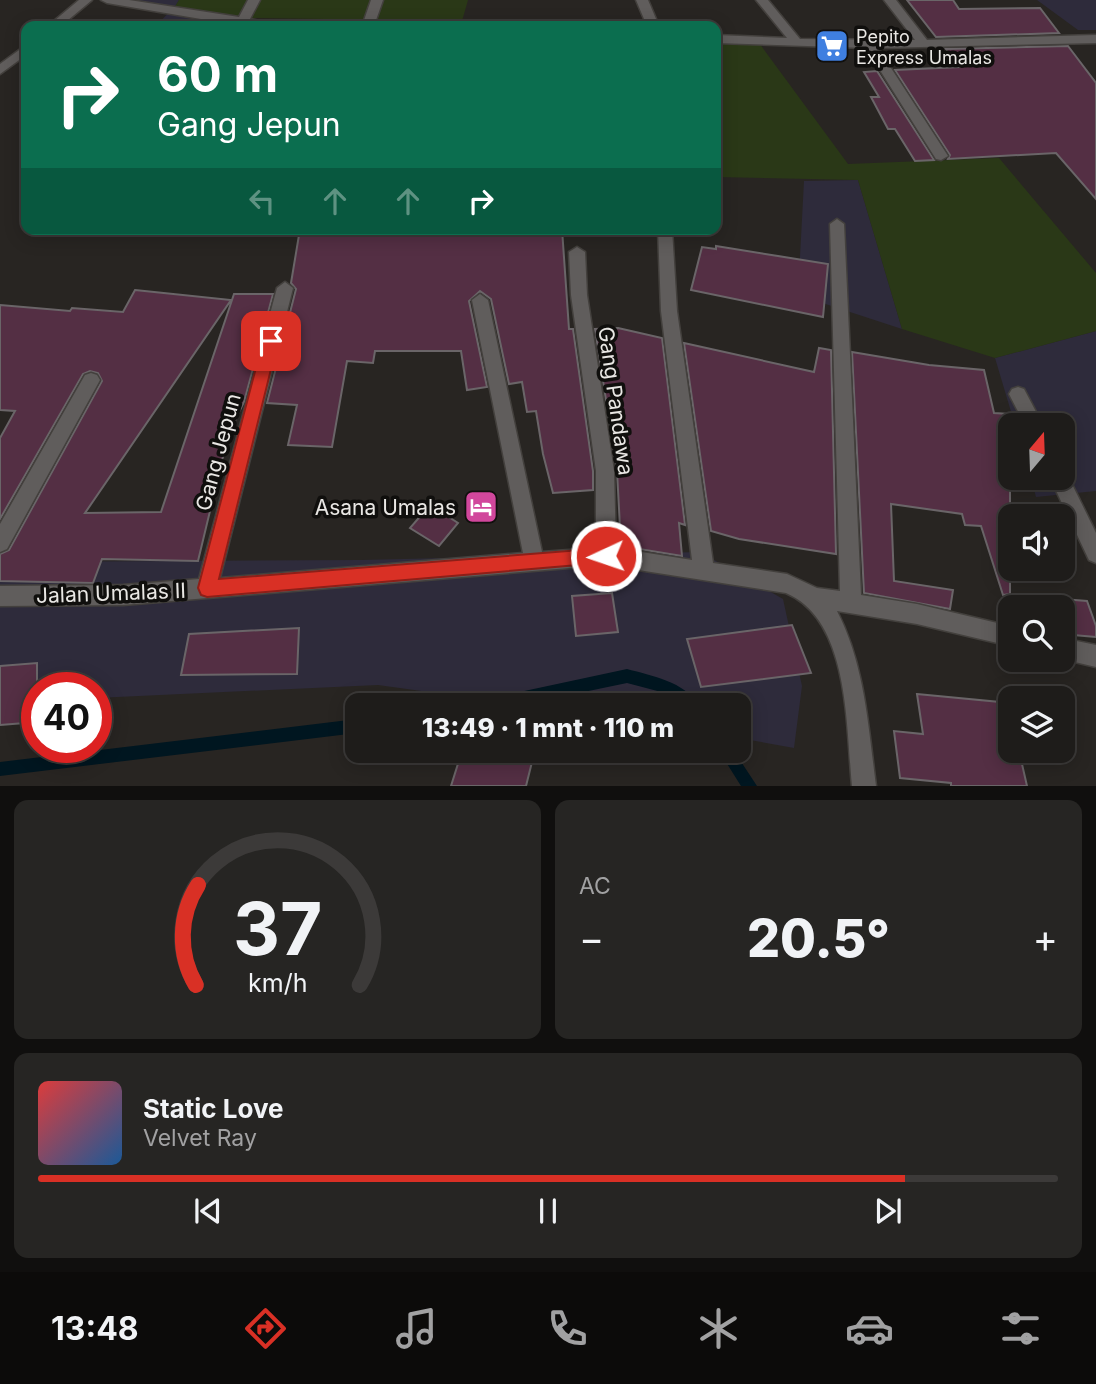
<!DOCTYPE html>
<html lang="id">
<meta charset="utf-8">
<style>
:root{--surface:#1e1c1a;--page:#262523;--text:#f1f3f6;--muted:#a1a1a2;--line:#3c3a39;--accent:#d93025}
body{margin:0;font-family:Inter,sans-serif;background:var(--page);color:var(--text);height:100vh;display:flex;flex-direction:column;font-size:26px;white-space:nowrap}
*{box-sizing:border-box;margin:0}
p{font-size:23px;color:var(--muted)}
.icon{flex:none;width:38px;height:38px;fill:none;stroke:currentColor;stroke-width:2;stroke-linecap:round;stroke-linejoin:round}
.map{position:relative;height:786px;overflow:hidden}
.side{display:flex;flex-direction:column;gap:14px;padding:14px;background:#100f0e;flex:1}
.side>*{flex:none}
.banner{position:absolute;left:21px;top:21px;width:700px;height:214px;border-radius:14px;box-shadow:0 4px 18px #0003,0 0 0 2px var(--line);background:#0b6e4f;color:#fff;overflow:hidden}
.needle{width:46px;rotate:19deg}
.controls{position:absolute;left:998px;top:413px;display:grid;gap:14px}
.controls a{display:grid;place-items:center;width:77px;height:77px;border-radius:14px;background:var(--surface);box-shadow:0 4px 18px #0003,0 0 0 2px var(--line);font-size:35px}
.speed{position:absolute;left:21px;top:672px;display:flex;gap:14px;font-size:35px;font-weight:700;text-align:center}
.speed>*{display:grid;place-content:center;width:91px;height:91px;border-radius:50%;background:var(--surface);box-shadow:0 4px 18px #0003,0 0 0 2px var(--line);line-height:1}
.speed .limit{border:10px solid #d22;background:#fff;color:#111}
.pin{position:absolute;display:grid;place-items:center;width:60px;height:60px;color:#fff;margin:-30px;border-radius:14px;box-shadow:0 4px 10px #0006}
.me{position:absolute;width:77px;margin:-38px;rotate:267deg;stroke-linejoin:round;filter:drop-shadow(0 0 5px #0008)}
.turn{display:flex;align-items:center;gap:24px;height:147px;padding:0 21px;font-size:32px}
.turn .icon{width:91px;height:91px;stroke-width:2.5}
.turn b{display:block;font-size:49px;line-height:60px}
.lanes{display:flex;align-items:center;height:66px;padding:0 21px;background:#0003;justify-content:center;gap:35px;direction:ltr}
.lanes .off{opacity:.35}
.big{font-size:52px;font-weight:800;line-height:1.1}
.side .card{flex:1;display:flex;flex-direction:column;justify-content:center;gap:10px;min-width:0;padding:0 24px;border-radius:14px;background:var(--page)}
.side .dial{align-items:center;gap:0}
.dial svg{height:182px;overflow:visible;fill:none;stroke:var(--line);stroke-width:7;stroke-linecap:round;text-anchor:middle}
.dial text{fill:var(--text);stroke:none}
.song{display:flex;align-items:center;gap:21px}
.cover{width:84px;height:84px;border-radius:10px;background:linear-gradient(135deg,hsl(0 70% 55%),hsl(210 70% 35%))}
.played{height:7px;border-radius:4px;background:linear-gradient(90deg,var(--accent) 85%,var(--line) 85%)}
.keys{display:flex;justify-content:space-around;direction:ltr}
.heat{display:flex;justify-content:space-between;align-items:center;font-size:38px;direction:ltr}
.side .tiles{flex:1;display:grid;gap:14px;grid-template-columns:1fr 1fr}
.card:last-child{grid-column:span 2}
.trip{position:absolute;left:345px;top:693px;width:406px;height:70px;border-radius:14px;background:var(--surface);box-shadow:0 4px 18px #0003,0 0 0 2px var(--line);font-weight:800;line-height:70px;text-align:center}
.menu{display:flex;height:112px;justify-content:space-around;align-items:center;background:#0c0b0a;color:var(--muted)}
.menu .icon{width:49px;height:49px}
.menu .selected{color:var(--accent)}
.menu b{font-size:32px;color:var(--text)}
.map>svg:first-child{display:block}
</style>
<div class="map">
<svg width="1096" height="786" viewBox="0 0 1096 786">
<rect width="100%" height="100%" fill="#282522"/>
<path fill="#2e2b3b" d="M127,0H179L175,7L245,18L236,26H156L173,8Z
M1037,0H1096V30H1078Z
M858,180L902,329L798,295L804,181Z
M1096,331V491L1036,497L1031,478H1062V425H1015L995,358Z
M700,552L783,599L802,686L794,748L739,738L738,705H522L378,685L96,698V688H37L0,706V562L361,560Z"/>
<path fill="#2a3817" d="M179,0H468L462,21L245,18L174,8Z
M716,35L754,36L848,164L999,158L1096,273V331L995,358L902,329L858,180L716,177Z"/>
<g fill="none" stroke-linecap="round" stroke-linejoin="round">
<path fill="#001620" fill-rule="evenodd" d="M627,669C649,675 687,682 697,705H680L665,693L627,683L521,705H484L486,700L491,698Z
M357,719V733L0,776V762Z
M719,751H734L757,786H741Z"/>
</g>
<path fill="#542f44" stroke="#6a6568" stroke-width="2" d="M907,0H953L959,9L1040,8L1059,33L936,37Z
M1068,46L1096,83V199L1056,153L948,159L950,155L895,70L959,67L946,49Z
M877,71L934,160L915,161L895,129H888L871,97H879L864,72Z
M300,229H562L569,329H573L593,471V490L553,493L543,454L536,411L527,412L522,382L509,384L491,299L480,291L469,301L487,387L467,390L461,351H375L373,363L347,361L332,447L288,445L297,405L267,403L296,289L291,283Z
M716,246L828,264L823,317L691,290L702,247L716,249Z
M135,290L231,300L85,513L161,512L234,294H273L244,402L236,418L205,511H210L198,561L102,559L93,583L0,581V554L9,550L102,381L98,373L90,371L83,374L0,519V438L15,411L0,410V305L70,311L72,308L123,312Z
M618,328L662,338L685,525L679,523L682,556L621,546L617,471L595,329Z
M684,343L814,372L819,348L831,350L836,554L739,539L711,531Z
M852,352L929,365L984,370L994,413L1010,414V594L1003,595L981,526L965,525L962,514L891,504L894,581L953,590L950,609L864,593Z
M430,505L458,523L439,546L410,528Z
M612,593L618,632L576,636L572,596Z
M1062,599L1087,601L1096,626V637L1062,634Z
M792,625L811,673L701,687L687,639Z
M299,628L297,674L181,675L189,634Z
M37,663V722L0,725V666Z
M917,694L1010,703V751H1019L1027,786H951V783L900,778L894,731L923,734Z
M462,751H505L533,758L526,786H451Z"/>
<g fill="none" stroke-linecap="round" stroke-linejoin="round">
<defs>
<path id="minor" d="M79,0H92L61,26H48Z
M101,0H129L239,17L248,0H260L250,19L281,26H242L107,3Z
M371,0H383L374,26H362Z
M636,0H648L659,26H647Z
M756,0H768L800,39L915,40L884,0H896L927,40L1096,35V43L878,48L948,156L941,160L936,159L866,48L716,43V35L787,38Z
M26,45V55L0,74V64Z
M837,219L844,224L861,595L917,604L1010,626V646L917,624L837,611C865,666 868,725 876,786H852C846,727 850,620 786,593L606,565L123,605L0,606V586L123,585L199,579L277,288L285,282L293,288L220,578L523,553L472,300L480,294L488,300L542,552L596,548V471L571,295L569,252L577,247L585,252L587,295L614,471L616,548L692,560L661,311L658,229H672L677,311L713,563L787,574L817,588L840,591L830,224Z
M91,373L97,375L100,380L7,549L0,552V524L85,375Z
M1018,387L1024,389L1043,425H1025L1009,394L1012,389Z
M1062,471L1066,472L1096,533V563L1089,560L1050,478H1062Z
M1062,638L1096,645V667L1062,659Z"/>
</defs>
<use href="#minor" stroke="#43403d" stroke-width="3"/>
<use href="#minor" fill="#605d5c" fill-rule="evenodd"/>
</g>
<path fill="#d93025" stroke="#8d1f18" stroke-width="2" d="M271,335L278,341L219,579L606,548L613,550L615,556L613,562L207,597L201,595L198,588L263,341Z"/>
<defs>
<symbol id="supermarket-square" viewBox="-11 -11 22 22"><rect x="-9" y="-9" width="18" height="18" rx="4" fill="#3f7fe0" stroke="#100f0d"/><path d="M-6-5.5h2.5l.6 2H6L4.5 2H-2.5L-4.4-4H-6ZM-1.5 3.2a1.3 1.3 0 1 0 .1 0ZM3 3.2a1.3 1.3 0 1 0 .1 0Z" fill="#fff"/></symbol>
<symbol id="hotel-square" viewBox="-11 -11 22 22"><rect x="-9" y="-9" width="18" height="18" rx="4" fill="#d1479c" stroke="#100f0d"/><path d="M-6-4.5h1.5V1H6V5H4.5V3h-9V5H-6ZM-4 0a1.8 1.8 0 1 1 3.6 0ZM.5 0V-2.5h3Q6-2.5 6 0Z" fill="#fff"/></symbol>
</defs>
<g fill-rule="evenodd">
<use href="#supermarket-square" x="813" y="27" width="38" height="38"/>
<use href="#hotel-square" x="462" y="488" width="38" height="38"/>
</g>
<g text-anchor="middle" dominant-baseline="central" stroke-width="7" stroke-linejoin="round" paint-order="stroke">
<g font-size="18" fill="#e9e7e4" stroke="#100f0d" text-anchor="start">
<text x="856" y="36">Pepito<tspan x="856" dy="21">Express Umalas</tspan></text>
</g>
<g font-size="21" fill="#e9e7e4" stroke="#100f0d">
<text transform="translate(616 401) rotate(82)">Gang Pandawa</text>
<text transform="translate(218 452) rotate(-75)">Gang Jepun</text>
<text transform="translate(111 593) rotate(-2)">Jalan Umalas II</text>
</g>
<g font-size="21" fill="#e9e7e4" stroke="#100f0d" text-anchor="end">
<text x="456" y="507">Asana Umalas</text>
</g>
</g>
</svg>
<div class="controls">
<a><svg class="needle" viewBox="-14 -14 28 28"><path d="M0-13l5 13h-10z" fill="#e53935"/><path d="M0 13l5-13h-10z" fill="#a1a1a2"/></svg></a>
<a><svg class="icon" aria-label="sound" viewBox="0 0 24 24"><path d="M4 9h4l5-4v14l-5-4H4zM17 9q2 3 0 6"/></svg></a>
<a><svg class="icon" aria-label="search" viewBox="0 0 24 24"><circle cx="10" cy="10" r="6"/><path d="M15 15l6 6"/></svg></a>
<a><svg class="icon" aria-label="layers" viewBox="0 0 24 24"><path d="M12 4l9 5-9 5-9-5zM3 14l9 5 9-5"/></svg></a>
</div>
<div class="speed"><div class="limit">40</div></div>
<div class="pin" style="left:271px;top:341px;background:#d93025"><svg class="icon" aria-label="arrive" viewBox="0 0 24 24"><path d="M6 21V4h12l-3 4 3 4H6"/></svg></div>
<svg class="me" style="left:606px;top:556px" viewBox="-20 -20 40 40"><circle r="17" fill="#d93025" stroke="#fff" stroke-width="3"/><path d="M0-11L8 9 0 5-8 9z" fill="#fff"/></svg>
<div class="trip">13:49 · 1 mnt · 110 m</div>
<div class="banner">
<div class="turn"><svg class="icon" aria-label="right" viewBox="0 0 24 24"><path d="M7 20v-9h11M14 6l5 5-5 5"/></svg><div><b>60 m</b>Gang Jepun</div></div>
<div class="lanes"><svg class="icon off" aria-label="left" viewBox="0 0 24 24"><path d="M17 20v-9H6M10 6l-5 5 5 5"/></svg><svg class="icon off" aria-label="ahead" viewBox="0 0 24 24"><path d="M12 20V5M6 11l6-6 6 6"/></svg><svg class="icon off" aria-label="ahead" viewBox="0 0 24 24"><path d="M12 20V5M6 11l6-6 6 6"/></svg><svg class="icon" aria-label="right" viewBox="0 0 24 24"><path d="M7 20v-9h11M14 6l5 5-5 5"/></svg></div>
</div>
</div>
<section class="side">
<div class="tiles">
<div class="card dial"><svg viewBox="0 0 100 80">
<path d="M14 69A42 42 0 1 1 86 69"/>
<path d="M14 69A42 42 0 0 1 15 25" stroke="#d93025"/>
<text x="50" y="56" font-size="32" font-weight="700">37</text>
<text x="50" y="72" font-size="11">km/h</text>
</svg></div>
<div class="card"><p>AC</p>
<div class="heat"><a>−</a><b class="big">20.5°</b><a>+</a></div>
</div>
<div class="card">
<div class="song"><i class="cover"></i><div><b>Static Love</b><p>Velvet Ray</p></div></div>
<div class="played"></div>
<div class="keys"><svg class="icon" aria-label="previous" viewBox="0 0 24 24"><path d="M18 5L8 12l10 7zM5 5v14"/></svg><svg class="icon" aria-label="pause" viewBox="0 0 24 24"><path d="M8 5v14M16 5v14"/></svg><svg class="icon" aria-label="next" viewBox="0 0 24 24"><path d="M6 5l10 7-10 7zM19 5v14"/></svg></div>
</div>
</div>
</section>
<nav class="menu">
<b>13:48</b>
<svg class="icon selected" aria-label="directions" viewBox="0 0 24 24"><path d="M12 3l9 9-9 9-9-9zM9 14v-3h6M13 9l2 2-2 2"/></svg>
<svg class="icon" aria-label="music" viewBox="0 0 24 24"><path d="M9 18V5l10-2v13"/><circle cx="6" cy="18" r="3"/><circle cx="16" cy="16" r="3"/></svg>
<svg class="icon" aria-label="phone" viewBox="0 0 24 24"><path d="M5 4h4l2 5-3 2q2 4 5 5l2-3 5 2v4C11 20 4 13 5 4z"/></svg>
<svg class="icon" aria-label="climate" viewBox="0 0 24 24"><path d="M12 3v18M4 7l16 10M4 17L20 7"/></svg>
<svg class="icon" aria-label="car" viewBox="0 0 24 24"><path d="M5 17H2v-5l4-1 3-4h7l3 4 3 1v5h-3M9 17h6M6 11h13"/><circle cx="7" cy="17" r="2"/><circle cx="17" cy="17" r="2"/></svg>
<svg class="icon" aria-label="filters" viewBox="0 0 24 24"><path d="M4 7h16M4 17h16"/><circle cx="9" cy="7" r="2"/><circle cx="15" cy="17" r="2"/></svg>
</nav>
